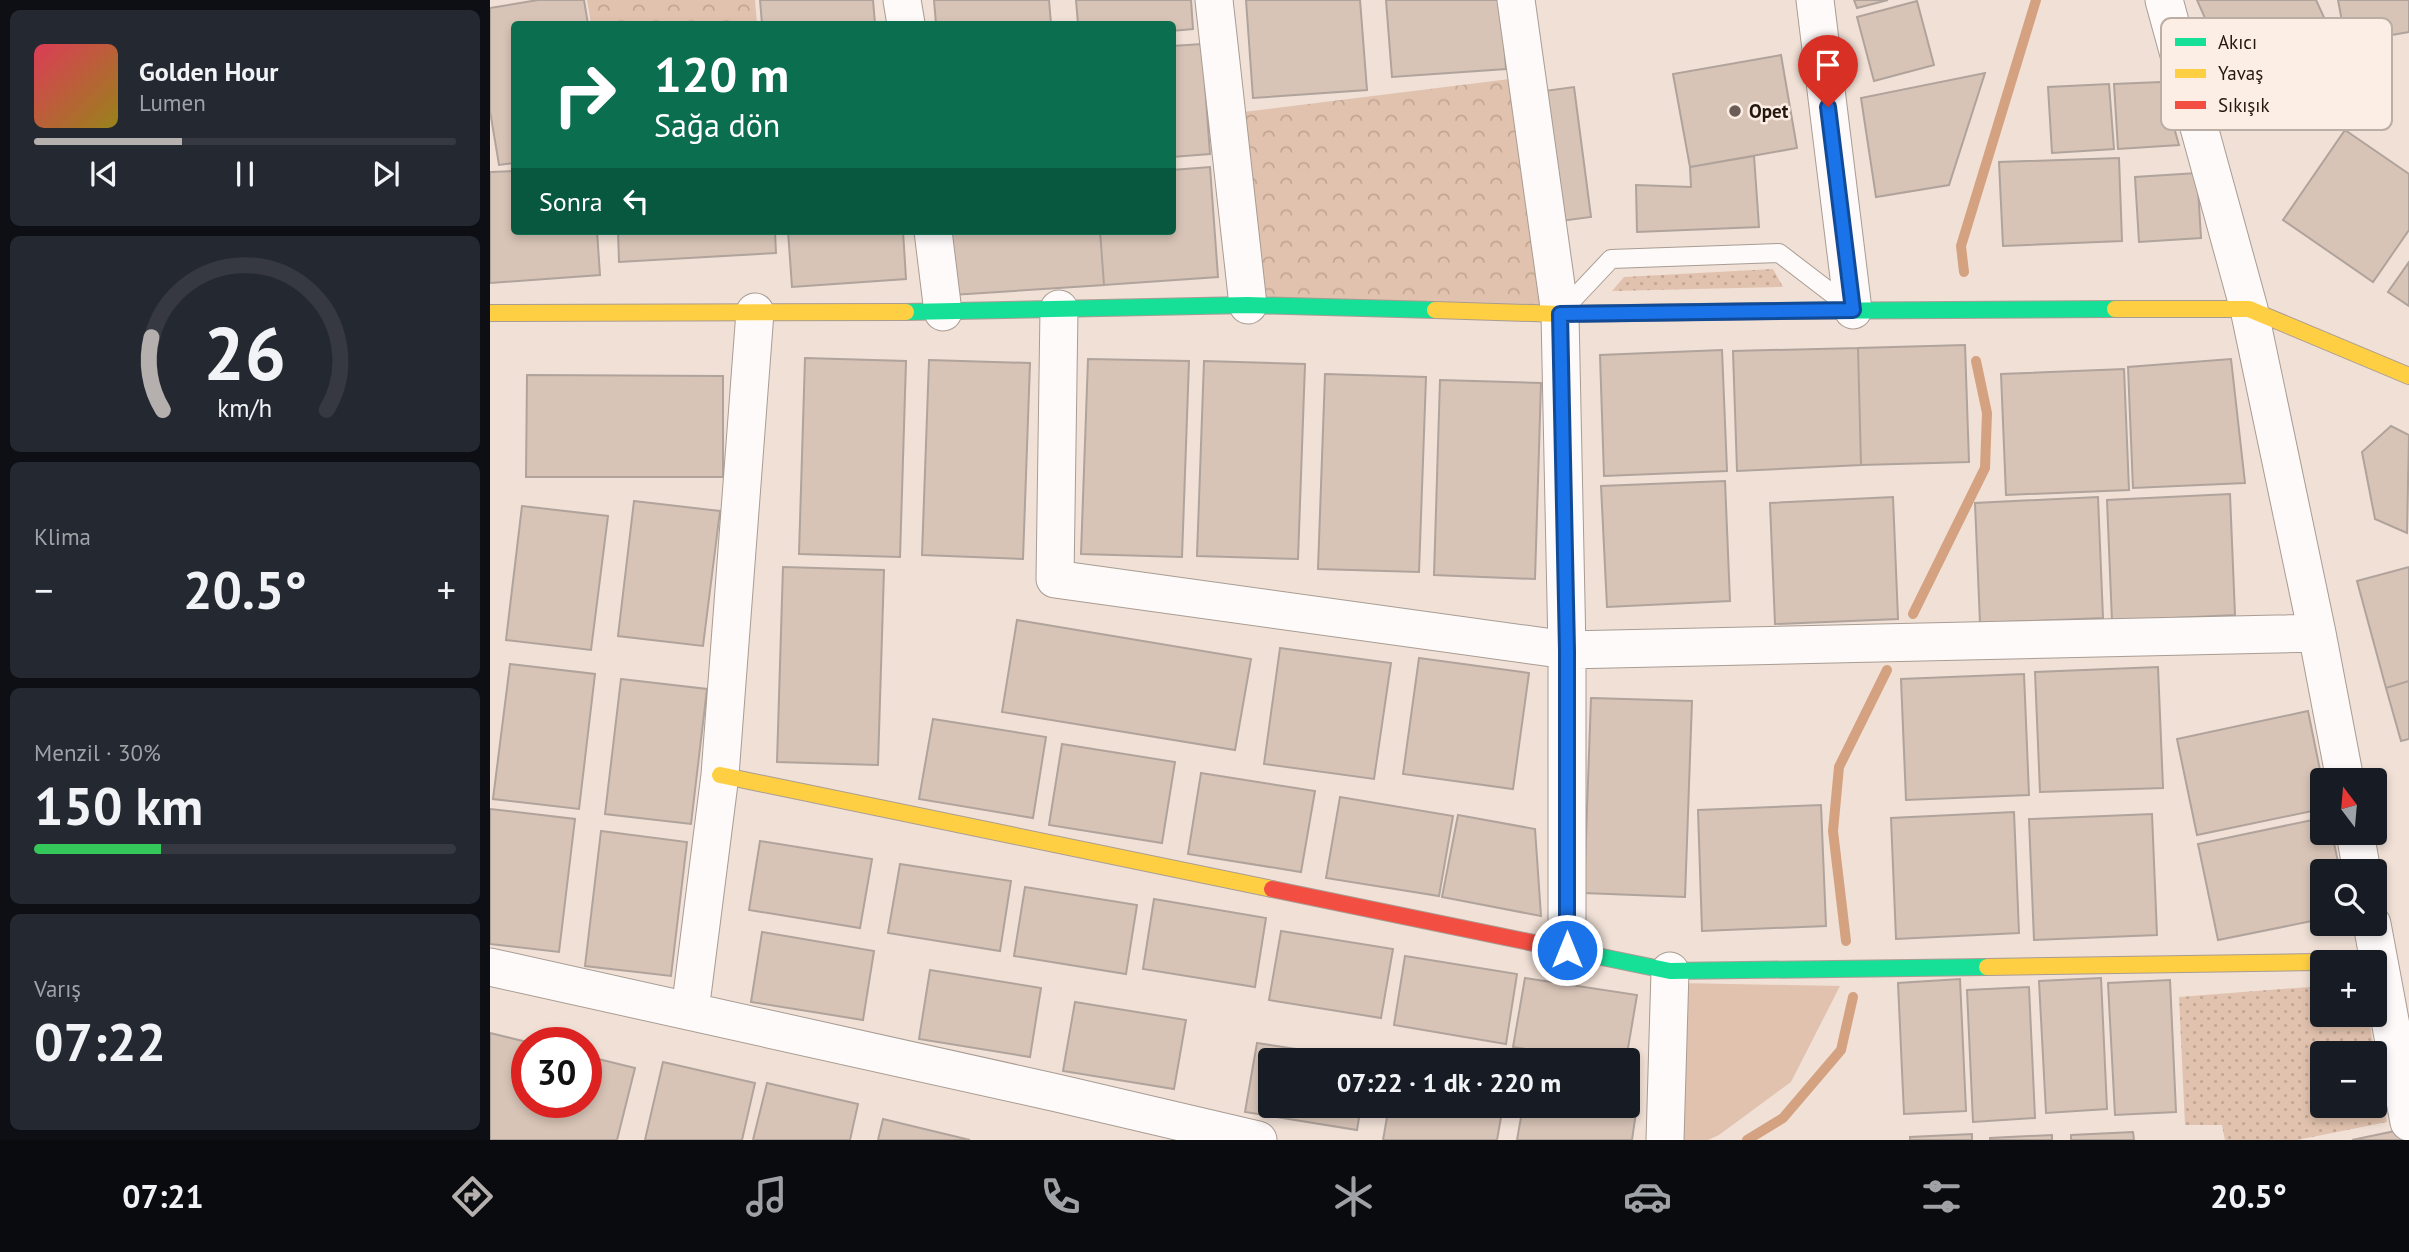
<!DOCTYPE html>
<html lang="tr">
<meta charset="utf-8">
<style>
:root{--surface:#171b24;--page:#242831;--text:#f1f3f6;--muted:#9ea1a6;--line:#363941;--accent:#b5b0ae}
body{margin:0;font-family:"PT Sans",sans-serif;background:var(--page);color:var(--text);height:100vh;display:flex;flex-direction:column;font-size:26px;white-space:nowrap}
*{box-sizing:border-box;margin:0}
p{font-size:23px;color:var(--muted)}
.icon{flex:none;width:38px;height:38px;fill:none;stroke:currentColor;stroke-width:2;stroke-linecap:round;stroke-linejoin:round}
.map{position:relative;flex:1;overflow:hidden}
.panel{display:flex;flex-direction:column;gap:10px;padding:10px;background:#0d0f14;width:490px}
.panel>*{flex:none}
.hud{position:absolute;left:21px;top:21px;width:665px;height:214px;border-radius:7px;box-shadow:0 4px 10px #0003;background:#0b6e4f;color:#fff;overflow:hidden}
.needle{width:46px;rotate:344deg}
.buttons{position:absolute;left:1820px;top:768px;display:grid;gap:14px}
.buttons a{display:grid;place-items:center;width:77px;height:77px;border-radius:7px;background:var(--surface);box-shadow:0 4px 10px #0003;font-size:35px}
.speed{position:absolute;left:21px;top:1027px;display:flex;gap:14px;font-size:35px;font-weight:700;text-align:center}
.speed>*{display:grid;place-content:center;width:91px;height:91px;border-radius:50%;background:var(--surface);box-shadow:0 4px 10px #0003;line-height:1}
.speed .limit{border:10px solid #d22;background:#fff;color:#111}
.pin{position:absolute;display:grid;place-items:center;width:60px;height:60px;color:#fff;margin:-72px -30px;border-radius:50% 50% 50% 0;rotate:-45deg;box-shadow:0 0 7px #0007}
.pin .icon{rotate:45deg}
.me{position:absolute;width:77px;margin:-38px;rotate:0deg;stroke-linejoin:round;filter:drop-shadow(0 0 5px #0008)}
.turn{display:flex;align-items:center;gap:24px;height:147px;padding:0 28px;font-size:32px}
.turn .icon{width:91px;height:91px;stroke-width:2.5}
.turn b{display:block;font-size:49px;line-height:60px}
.then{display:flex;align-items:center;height:66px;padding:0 28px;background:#0003;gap:14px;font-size:26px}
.big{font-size:52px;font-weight:700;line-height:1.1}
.panel .widget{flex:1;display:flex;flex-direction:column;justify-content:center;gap:10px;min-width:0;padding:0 24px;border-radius:10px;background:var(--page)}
.panel .dial{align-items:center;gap:0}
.dial svg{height:182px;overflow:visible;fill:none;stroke:var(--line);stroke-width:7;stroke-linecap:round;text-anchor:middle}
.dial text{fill:var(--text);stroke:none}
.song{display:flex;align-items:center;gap:21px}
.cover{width:84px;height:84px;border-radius:10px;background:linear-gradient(135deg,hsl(350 70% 55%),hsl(50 70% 35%))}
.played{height:7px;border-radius:4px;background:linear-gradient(90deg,var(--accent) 35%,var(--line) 35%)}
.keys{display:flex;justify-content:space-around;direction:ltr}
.heat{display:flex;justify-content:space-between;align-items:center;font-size:38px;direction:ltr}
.charge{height:10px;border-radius:5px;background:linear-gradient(90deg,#34c759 30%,var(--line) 0)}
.trip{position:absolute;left:768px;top:1048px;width:382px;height:70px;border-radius:7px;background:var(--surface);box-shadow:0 4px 10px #0003;font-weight:700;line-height:70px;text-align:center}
.tab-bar{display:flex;height:112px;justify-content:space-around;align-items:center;background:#090b0e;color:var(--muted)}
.tab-bar .icon{width:49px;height:49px}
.tab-bar .active{color:var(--accent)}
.tab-bar b{font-size:32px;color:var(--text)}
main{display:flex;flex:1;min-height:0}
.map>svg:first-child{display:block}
</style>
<main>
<section class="panel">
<div class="widget">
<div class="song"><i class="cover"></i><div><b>Golden Hour</b><p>Lumen</p></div></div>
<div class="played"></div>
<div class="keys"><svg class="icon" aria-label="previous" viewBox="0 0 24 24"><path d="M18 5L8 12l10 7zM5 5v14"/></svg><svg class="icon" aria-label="pause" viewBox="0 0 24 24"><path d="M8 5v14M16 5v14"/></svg><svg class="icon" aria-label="next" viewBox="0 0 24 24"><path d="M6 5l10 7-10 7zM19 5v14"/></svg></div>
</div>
<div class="widget dial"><svg viewBox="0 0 100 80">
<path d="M14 69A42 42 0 1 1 86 69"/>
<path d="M14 69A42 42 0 0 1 9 37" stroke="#b5b0ae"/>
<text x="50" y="56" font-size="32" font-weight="700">26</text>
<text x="50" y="72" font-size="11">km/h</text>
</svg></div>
<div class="widget"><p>Klima</p>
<div class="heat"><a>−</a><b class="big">20.5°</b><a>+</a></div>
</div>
<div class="widget"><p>Menzil · 30%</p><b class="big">150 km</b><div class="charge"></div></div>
<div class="widget"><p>Varış</p><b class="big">07:22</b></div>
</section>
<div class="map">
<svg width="1919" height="1140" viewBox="0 0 1919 1140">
<defs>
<pattern id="grass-dots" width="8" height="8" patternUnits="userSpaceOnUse" patternTransform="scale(1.75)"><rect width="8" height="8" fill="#e1c2ae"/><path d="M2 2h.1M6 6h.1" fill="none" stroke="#c1a694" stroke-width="1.8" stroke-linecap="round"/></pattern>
<pattern id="forest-crowns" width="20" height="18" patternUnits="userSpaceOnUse" patternTransform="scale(1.75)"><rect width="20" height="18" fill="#e1c2ae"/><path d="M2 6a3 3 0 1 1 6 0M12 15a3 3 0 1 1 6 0" fill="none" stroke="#c1a694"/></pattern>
</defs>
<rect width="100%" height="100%" fill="#f0e0d6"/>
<path fill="url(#grass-dots)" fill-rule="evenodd" d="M1283,269L1293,287L1122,291L1134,277Z
M1832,986V1015H1878L1897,1122L1807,1140H1735L1732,1125H1695L1689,997ZM1832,1054H1885V1106H1832Z"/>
<path fill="url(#forest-crowns)" d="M97,0H265L267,24H101Z
M1037,77L1070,314L758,305L737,114Z"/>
<path fill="#e1c2ae" d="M1189,983L1350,986L1301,1082L1229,1135L1218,1140H1184Z"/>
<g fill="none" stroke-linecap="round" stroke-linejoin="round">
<path stroke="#d4a281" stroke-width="10" d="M1474,272L1471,246L1546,0
M1423,614L1495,468L1497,413L1486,361
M1356,941L1343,831L1349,767L1397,670
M1257,1140L1293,1118L1351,1050L1363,997"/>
</g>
<path fill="#d8c4b7" stroke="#b0a39b" stroke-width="2" d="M48,0H94L98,24H24V163L9,165L0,111V8Z
M270,0H383L385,24H272Z
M444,0H559L561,24H446Z
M586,0H701L703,29L682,31V24H588Z
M756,0H870L877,90L763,98Z
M896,0H1011L1016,69L902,77Z
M1364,0H1398L1367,8Z
M1707,0H1826L1850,52L1750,97Z
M1848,0H1919V32L1856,43Z
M1427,1L1444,65L1384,81L1367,17Z
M712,44L720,154L682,157V46Z
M1291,55L1307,148L1200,167L1183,74Z
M1495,73L1459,185L1386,197L1371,98Z
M1671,82L1689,145L1628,149L1624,84Z
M1619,84L1624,149L1562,153L1558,87Z
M1084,87L1101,217L1071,221L1054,91Z
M1855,130L1919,174V230L1883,282L1793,220Z
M1264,156L1269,227L1147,232L1146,185L1201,187L1200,167Z
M1629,158L1632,241L1513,246L1509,162Z
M720,167L728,277L614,285L610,231H682V170Z
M24,171V231H107L110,275L0,283V172Z
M1707,173L1711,238L1649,242L1645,177Z
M128,231H285L286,253L129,262Z
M298,231H413L416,279L302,287Z
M458,231H610L614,285L462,295Z
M1919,262V306L1898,292Z
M1475,345L1479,462L1371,465L1368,348Z
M1368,348L1371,465L1247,471L1243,351Z
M1232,350L1237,471L1114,476L1110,355Z
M315,358L416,361L410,557L309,554Z
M598,359L699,361L692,557L591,554Z
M1741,359L1755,483L1643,488L1638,367Z
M439,360L540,363L533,559L432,555Z
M714,361L815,364L808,559L707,556Z
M1634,369L1639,490L1516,495L1511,374Z
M835,374L936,377L929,572L828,569Z
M37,375L233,376V477H36Z
M950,380L1051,383L1045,579L944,575Z
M1901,426L1919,435L1917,533L1885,519L1872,452Z
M1235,481L1240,601L1117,607L1111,486Z
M1740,494L1745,615L1622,621L1617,500Z
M1403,497L1408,619L1285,624L1280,503Z
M1608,497L1613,618L1490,623L1485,503Z
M144,501L230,511L213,646L128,636Z
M32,506L118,516L101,650L16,640Z
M293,567L394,570L388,765L287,762Z
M1919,567V681L1896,688L1867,581Z
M527,620L761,659L745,750L512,712Z
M790,648L901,663L884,779L774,764Z
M929,658L1039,673L1023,789L913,774Z
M20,664L105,674L89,809L3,799Z
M1668,667L1673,788L1550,792L1545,672Z
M1534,674L1539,795L1416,800L1411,679Z
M131,679L217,689L201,824L115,814Z
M1919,681V739L1911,741L1896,688Z
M1101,698L1202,701L1195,897L1094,893Z
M1818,711L1832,780V809L1707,835L1687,739Z
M443,719L556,737L543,818L429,799Z
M572,744L685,762L672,843L559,825Z
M711,773L825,791L811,872L698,854Z
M850,797L963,816L949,896L836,878Z
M1331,805L1336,926L1212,931L1208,810Z
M0,809L85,819L69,952L0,944Z
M1524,812L1529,933L1406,939L1401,818Z
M1662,814L1667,935L1544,940L1539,819Z
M968,815L1045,829L1051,916L952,897Z
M1832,818V833H1842L1850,872H1832V919L1728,940L1708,844Z
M111,831L197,842L181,976L95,966Z
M270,841L382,859L370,928L259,910Z
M410,864L521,881L510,951L398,933Z
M535,887L647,905L636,974L524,956Z
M664,899L776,918L765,987L653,969Z
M791,931L903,949L891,1018L779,1000Z
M272,932L384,951L373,1020L261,1002Z
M915,956L1027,974L1016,1044L904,1025Z
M440,970L551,988L540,1057L429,1039Z
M1035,978L1147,995L1136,1060H1109L1023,1047Z
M1611,978L1617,1109L1556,1113L1549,981Z
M1470,979L1476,1111L1414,1114L1408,983Z
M1680,980L1686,1112L1625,1115L1618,983Z
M1539,987L1545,1118L1483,1122L1477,990Z
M585,1002L696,1020L684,1089L573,1071Z
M0,1033L41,1043H37V1102H96V1056L145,1068L127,1140H0Z
M767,1043L878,1060H780V1106H871L867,1130L755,1112Z
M173,1062L265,1083L252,1140H155Z
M277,1083L368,1104L360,1140H263Z
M899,1106H1013L1007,1140H893Z
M1033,1106H1106L1146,1112L1142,1140H1027Z
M393,1119L480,1140H388Z
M1910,1130L1912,1140H1862Z
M1643,1132L1644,1140H1581V1135Z
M1482,1134V1140H1420V1137Z
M1562,1135V1140H1500V1138Z"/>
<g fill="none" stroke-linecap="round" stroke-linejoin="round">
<defs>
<path id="lane" d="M1072,311L1121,259L1289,253L1357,305"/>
<path id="street" d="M412,0L416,24
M724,0L758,305
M1026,0L1070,314L1077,650V950
M1325,0L1363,310
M1674,0L1759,309L1827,633L1855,780
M443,231L453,312
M569,309L565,579L1077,650L1827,633
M1865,833L1872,872
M1882,924L1919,1122
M0,967L567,1093L768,1140
M200,1011L230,775L265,312
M1175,1140L1180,971"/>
<path id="fast" d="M1276,311L1625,309
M416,312L758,305L945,310
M1073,949L1180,971L1497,967"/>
<path id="slow" d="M1625,309H1759L1919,376
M945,310L1070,314L1276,311
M0,313L416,312
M230,775L782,889
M1497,967L1889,961"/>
<path id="jam" d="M782,889L1073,949"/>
</defs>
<use href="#lane" stroke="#a99c93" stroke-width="20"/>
<use href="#street" stroke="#a99c93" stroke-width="39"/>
<use href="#fast" stroke="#a99c93" stroke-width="18"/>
<use href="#slow" stroke="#a99c93" stroke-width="18"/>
<use href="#jam" stroke="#a99c93" stroke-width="18"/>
<use href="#lane" stroke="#fdfaf9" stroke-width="18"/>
<use href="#street" stroke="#fdfaf9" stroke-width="37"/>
<use href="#fast" stroke="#16e098" stroke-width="16"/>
<use href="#slow" stroke="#ffcf43" stroke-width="16"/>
<use href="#jam" stroke="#f24e42" stroke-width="16"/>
</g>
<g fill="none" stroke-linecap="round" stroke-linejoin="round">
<defs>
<path id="route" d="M1077,950V650L1070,314L1363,310L1338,107"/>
</defs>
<use href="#route" stroke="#114b97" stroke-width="18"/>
<use href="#route" stroke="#1a73e8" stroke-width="12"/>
</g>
<circle fill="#6b5d55" stroke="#fceee5" stroke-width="2.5" cx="1245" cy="111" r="7"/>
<g text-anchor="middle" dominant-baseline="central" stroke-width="5" stroke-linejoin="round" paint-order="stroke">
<g font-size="19" font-weight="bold" fill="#23170f" stroke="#fceee5" text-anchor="start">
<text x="1259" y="111">Opet</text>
</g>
</g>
<rect x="1671" y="18" width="231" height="112" rx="10" fill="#fceee5" stroke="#bbaea5" stroke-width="2"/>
<rect x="1685" y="38" width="31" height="8" fill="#16e098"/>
<rect x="1685" y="69" width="31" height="9" fill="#ffcf43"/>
<rect x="1685" y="101" width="31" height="8" fill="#f24e42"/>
<g font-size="19" fill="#23170f">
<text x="1728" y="49">Akıcı</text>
<text x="1728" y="80">Yavaş</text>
<text x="1728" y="112">Sıkışık</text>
</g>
</svg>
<div class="buttons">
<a><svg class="needle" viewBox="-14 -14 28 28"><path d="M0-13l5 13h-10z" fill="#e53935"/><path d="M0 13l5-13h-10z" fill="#9ea1a6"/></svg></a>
<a><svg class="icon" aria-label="search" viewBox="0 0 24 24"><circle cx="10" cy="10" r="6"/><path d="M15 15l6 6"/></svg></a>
<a>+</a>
<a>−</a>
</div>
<div class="speed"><div class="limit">30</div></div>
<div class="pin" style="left:1338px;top:107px;background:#d93025"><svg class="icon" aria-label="arrive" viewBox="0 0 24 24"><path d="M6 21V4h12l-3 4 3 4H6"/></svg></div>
<svg class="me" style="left:1077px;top:950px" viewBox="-20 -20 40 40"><circle r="17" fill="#1a73e8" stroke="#fff" stroke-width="3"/><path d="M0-11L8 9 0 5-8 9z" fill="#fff"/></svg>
<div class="trip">07:22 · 1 dk · 220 m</div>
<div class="hud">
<div class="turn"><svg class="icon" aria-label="right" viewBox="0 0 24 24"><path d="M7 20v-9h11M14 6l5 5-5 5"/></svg><div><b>120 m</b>Sağa dön</div></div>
<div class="then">Sonra<svg class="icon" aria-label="left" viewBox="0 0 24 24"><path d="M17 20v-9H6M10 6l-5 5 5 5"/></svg></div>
</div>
</div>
</main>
<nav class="tab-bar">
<b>07:21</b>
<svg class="icon active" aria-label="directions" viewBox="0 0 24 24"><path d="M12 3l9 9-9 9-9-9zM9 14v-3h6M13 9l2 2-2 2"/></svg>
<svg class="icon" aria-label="music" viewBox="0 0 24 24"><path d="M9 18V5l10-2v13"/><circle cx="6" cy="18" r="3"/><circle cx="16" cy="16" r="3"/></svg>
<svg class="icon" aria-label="phone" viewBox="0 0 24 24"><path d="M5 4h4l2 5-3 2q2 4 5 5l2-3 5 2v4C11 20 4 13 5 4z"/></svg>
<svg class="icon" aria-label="climate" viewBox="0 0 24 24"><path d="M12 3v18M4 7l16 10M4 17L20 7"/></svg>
<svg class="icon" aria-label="car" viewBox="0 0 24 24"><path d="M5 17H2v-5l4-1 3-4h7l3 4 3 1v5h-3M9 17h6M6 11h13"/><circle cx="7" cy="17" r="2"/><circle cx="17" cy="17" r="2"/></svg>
<svg class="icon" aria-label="filters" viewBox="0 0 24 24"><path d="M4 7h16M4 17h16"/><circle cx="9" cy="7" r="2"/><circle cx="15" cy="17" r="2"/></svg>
<b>20.5°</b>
</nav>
